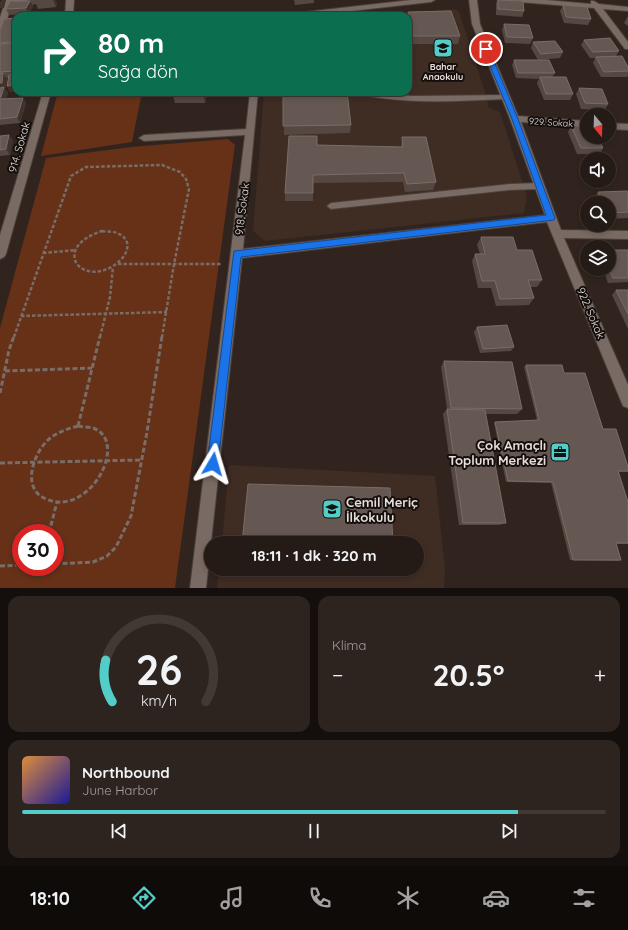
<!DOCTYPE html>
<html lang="tr">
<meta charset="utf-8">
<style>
:root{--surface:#251b16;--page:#2d241f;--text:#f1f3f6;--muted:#a3a1a1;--line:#423935;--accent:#53cdc9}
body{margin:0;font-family:Quicksand,sans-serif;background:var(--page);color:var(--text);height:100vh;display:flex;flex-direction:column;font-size:15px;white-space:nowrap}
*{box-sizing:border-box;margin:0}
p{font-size:13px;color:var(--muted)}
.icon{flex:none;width:22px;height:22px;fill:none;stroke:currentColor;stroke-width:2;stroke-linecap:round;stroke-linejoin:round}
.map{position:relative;height:588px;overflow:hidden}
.details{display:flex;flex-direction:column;gap:8px;padding:8px;background:#140f0c;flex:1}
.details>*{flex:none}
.hud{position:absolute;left:12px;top:12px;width:400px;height:84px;border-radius:12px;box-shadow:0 2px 6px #0003,0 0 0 1px var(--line);background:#0b6e4f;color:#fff;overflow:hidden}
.needle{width:26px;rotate:161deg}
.buttons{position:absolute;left:580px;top:108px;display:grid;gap:8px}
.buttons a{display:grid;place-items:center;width:36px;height:36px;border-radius:50%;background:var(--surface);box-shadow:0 2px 6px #0003,0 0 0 1px var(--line);font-size:20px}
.speed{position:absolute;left:12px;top:524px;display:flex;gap:8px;font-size:20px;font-weight:700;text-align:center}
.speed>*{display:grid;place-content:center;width:52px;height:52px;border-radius:50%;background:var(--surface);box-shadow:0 2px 6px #0003,0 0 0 1px var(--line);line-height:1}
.speed .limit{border:6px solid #d22;background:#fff;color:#111}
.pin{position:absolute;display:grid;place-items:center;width:34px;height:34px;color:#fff;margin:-17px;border:2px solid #fff;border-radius:50%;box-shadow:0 1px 4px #0007}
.me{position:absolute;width:44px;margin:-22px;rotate:7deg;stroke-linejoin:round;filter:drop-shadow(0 0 3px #0008)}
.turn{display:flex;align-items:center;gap:14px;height:84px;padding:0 20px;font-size:18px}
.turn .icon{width:52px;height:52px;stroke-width:2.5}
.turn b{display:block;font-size:28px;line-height:34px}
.big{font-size:30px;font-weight:700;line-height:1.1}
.details .tile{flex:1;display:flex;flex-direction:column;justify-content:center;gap:6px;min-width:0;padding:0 14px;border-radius:12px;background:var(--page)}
.details .dial{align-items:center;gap:0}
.dial svg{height:104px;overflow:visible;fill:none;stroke:var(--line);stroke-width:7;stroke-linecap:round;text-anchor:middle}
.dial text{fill:var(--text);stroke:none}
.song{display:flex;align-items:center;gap:12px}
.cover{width:48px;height:48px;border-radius:6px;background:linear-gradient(135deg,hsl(30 70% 55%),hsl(240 70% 35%))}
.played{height:4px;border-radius:2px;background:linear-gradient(90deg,var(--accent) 85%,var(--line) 85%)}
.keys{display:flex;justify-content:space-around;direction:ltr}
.heat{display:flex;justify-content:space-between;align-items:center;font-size:22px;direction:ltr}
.details .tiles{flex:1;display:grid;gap:8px;grid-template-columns:1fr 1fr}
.tile:last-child{grid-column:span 2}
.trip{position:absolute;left:204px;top:536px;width:220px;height:40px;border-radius:20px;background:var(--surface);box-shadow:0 2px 6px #0003,0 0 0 1px var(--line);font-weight:700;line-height:40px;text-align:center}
.tab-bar{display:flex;height:64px;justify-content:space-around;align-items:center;background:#0f0b09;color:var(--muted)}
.tab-bar .icon{width:28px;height:28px}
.tab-bar .on{color:var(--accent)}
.tab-bar b{font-size:18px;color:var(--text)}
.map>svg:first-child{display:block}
</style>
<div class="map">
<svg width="628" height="588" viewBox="0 0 628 588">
<rect width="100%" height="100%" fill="#31241e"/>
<path fill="#3f2c23" d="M455,9L459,12L484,89L489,108L500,112L527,196L524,213L265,241L253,231L264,92H408V16H354Z
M229,465L435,476L445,568L444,588H217L219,569H417V543H222Z"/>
<path fill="#663117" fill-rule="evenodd" d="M58,92H142L132,142L41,156Z
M228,139L235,145L175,588H0V328L46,158L131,147ZM21,533H55V567H21Z"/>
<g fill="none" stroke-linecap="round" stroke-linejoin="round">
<defs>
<path id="lane" d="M357,92L414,96L506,95L510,97L506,99C457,101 407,105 358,94Z
M539,183L543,186L539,189L510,190L331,209L327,206L331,203L510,184Z"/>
<path id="street" d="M6,0H14L4,27L0,29V17Z
M66,0H74L73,16H65Z
M411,0H435L431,2L307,16H283L287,14Z
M469,0H477L480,24L518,116L587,121V127L521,122L561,230L628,231V239L564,238L628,385V408L623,406L547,222L242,258L206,588H190L245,135L144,141L139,138L144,135L246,129L250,92H258L243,249L545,215L510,119L472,24Z
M515,0H546L591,4V1H594L599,4L628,7V11L603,9L628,42V49H625L594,8L519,2Z
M43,92H51L6,254L4,257L0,259V235Z
M609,123L628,124V130L609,129Z"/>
</defs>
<use href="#lane" stroke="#4a3f3a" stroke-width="2"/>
<use href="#street" stroke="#4a3f3a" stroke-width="2"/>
<path stroke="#786d68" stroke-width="2.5" stroke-dasharray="3.5 2" stroke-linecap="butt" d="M102,231C107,232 113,231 117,233C146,245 108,282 83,269C79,267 76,264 75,260C71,244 90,235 102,231Z
M43,253L76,250
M118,264H221
M21,316L167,312
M14,337L71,176L86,167L162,165L180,172L186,179L189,189L174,264L162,337
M100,337L110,297L113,267"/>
<path stroke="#786d68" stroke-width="3" stroke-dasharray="5 2.5" stroke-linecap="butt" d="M5,371L92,368
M0,393L9,350L14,336
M78,426C83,427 89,427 93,428C130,441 90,518 46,499C21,489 33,454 48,440C57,432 67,429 78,426Z
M78,426L100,336
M0,463L142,460
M49,533L57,502
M55,564L93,562L107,556L116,547L131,516L147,432L162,336
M0,566L21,565"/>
<use href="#lane" fill="#796a63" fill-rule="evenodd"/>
<use href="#street" fill="#796a63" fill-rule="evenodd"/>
</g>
<path fill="#554741" d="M13,0H55L57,4L56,7L38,9L36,4L32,5L33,6L29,14L9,15L6,9L13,1Z
M294,0H314V3L295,5Z
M497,0H518L524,11L522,17L496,15V4Z
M563,5L591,19L588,25L564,23L560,11Z
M408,12L460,36L458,44H411L408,25Z
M628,16V26L624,23Z
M16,18V92H10L7,86L9,78H6L7,79L5,89L8,93L6,99L23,98L26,103L20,123L0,125V30Z
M504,24L533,38L530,44L505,43L502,30Z
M584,40L619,51L616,56L628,67V76L627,77H601L593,63L595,58H590L581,45Z
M533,42L563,52L560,58L538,60L531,48Z
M514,60L555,73L552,77L573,94L570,100H544L537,83L539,79L516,78L512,65Z
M579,88L608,104L605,110L581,109L576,94Z
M172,92H208L205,103H175Z
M277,92H347L351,125L350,133L284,135L283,97H278Z
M571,126L603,148L600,154H577L568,132Z
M9,135L13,141L10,155L0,156V136Z
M402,137L436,182L433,190L405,192L403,182L313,183V201H285V193L317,145L401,147Z
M609,161L613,169L611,172H609Z
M628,191V218L609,219V203H597L595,197L598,192Z
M481,237L517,250L542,280L537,287H530L534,298L529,305L496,306L491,288H478L472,261L475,254H480L477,245Z
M628,250V282L608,283L603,269H609Z
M616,290H628V329L612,295Z
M477,327L514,347L511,351L480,353L474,332Z
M444,361L522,409L517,414H485L506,523L500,525H459L443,414L447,409L441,367Z
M526,365L564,373L628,467V472H619L628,502V544H616L621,560L618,561L570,560L551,483L506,482L494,423L495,422L537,420L524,367Z
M283,569H394V571L392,572Z"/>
<path fill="#40322c" d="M2,0H6L4,8H0V2Z
M53,0H55L57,4L56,7Z
M30,1L33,6L29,14L26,8Z
M15,43L16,45V54L12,51Z
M3,73L7,79L5,89L8,93L5,103L1,97L0,89V83Z
M16,85V92H10L7,86Z
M203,92H208L205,103Z
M23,98L26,103L20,123L17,117Z
M9,135L13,141L10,155L6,149Z"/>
<path fill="#655852" stroke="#796d67" d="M13,0H27L13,1Z
M498,0L523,1L524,11L498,9Z
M10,1H30L26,8L6,9Z
M563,5L587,7L591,19L566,17Z
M451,11L460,36H413L408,12Z
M16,18V41L0,43V30L4,19Z
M504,24L529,25L533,38L507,37Z
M610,38L619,51L593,52L584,40Z
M555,41L563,52L541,54L533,42Z
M15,43L12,51L16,50V66L15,71L0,72V44Z
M622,56L628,67V71L604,72L596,57Z
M514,60H549L555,73H518Z
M0,73H3L2,83H0Z
M16,74V85L7,86L9,75Z
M540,77H566L573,94H546Z
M4,87L1,97H0V88Z
M579,88L602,89L608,104L585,103Z
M283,92H347L351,125L283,126Z
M23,98L17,117L0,119V99Z
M571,126H587V137H598L603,148H581Z
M9,135L6,149L0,150V136Z
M289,136H317V145L403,147L402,137H426L436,182L407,184L404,173L313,175V193H285Z
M588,156H607L608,159H589Z
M609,161L613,169L609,170Z
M628,191V212L609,213V203H604L598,192Z
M481,237H513L517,250H532L542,280H528L534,298L500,299L495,281H482L475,254H485Z
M609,250H628V278H613L609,269Z
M616,290H628V314Z
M507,325L514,347L483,349L477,327Z
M444,361L512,362L522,409L451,408Z
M526,365H562L564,373H585L603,429H616L628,467V471H618L628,502V543H616L621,560H573L553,482L508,481L495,422L539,420Z
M447,409L485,410L506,523H463Z
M248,484L390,488L393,543H242Z
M327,569H394V571Z"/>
<path fill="#1a73e8" stroke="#114b97" d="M484,47L489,49L518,119L555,218L554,220L241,257L218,464L217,468L213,470L209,468L207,464L234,251L546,215L512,119L483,49Z"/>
<defs>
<symbol id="school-square" viewBox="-11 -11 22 22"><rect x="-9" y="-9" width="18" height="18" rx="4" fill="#53cdc9" stroke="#140f0c"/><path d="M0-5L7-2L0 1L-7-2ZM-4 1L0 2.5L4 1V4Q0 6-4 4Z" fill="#111"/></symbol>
<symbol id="office-square" viewBox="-11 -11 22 22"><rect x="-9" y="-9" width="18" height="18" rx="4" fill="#53cdc9" stroke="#140f0c"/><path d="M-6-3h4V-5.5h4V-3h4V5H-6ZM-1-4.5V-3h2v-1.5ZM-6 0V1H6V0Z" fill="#111"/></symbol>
</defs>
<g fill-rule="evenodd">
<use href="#school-square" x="432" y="37" width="22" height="22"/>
<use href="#office-square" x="549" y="441" width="22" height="22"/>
<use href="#school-square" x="321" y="498" width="22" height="22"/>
</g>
<g text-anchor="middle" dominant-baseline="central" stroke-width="4" stroke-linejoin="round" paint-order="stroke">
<g font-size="9" font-weight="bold" fill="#e7deda" stroke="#140f0c">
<text x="443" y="66">Bahar<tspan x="443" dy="10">Anaokulu</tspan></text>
</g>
<g font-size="9" fill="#e7deda" stroke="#140f0c">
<text transform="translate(551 122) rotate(4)">929. Sokak</text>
</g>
<g font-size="11" fill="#e7deda" stroke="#140f0c">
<text transform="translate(19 147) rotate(-74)">914. Sokak</text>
<text transform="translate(242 209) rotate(-83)">918. Sokak</text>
<text transform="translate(591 313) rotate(67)">922. Sokak</text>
</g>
<g font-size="13" font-weight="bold" fill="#e7deda" stroke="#140f0c" text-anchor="end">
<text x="546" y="445">Çok Amaçlı<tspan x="546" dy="15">Toplum Merkezi</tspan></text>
<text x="346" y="502" text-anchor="start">Cemil Meriç<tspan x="346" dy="15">İlkokulu</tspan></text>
</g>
</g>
</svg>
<div class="buttons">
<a><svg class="needle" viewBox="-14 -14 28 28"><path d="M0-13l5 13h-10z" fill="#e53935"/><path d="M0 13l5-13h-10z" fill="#a3a1a1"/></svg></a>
<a><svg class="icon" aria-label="sound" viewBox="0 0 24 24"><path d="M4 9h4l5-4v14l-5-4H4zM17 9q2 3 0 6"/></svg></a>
<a><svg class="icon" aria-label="search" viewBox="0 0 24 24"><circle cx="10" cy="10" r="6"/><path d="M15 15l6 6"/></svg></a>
<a><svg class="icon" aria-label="layers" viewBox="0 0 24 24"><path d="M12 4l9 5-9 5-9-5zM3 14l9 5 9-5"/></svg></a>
</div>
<div class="speed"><div class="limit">30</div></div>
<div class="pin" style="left:486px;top:49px;background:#d93025"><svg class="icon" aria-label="arrive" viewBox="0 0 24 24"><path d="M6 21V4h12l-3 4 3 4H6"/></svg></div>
<svg class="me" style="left:213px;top:464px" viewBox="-20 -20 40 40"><path d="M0-17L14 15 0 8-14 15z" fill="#1a73e8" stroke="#fff" stroke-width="4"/></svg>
<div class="trip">18:11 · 1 dk · 320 m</div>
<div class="hud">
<div class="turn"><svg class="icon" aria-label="right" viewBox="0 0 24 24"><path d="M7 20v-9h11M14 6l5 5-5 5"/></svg><div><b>80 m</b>Sağa dön</div></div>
</div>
</div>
<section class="details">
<div class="tiles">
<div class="tile dial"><svg viewBox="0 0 100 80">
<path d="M14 69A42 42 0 1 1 86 69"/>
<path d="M14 69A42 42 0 0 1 9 37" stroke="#53cdc9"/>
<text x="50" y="56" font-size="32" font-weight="700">26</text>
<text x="50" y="72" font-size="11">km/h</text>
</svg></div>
<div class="tile"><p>Klima</p>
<div class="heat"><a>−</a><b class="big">20.5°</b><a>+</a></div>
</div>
<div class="tile">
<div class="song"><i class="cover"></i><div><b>Northbound</b><p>June Harbor</p></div></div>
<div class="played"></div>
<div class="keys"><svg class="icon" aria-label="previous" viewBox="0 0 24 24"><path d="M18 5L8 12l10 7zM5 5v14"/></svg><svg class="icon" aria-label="pause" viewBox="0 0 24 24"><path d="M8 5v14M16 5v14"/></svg><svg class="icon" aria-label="next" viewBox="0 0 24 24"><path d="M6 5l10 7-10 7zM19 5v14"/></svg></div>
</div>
</div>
</section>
<nav class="tab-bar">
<b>18:10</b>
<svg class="icon on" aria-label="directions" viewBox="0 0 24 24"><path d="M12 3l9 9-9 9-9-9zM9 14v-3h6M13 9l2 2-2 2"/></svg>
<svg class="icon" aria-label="music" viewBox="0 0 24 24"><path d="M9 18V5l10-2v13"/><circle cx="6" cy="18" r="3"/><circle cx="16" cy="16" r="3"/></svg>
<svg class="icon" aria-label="phone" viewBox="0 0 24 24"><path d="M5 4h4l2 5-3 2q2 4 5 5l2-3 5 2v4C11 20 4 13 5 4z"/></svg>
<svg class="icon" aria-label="climate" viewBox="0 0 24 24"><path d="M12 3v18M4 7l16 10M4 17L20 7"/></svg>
<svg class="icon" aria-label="car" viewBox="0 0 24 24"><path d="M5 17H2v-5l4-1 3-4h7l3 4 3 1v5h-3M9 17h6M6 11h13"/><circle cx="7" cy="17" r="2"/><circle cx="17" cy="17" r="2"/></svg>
<svg class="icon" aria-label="filters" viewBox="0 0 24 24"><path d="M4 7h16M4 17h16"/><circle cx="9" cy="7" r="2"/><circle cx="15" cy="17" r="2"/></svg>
</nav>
